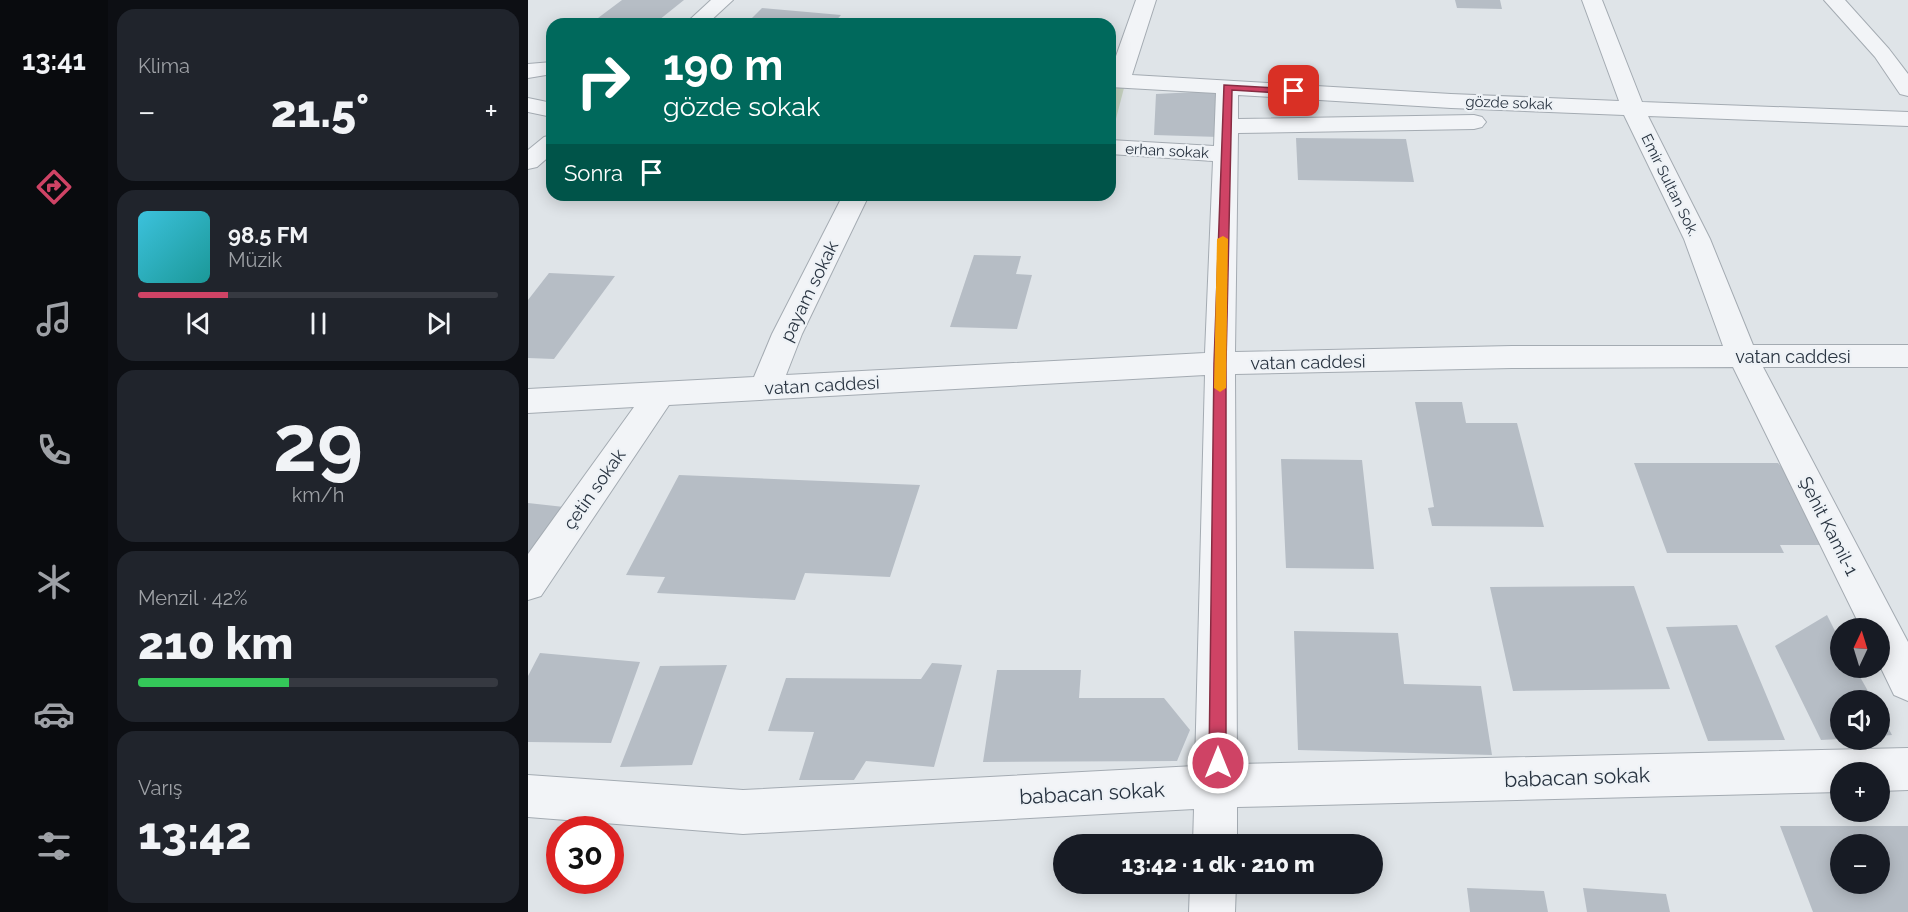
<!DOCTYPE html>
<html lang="tr">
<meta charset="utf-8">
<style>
:root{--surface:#171b24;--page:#20242c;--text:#f1f3f6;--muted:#9ea1a6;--line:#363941;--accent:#cf4365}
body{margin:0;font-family:Raleway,sans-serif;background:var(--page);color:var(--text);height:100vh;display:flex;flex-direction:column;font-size:22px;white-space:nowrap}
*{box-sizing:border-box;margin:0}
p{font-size:20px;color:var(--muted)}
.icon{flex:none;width:33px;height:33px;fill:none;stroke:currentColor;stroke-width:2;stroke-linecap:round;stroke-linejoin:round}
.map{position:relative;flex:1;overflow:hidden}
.side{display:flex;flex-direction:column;gap:9px;padding:9px;background:#0d0f14;width:420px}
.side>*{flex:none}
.hud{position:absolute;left:18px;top:18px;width:570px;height:183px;border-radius:18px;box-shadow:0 3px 15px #0003;background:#00695c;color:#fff;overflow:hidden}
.needle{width:39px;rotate:4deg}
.buttons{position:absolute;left:1302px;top:618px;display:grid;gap:12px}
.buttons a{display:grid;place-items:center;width:60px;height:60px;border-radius:50%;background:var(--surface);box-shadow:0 3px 15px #0003;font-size:30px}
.speed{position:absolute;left:18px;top:816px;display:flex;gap:12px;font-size:30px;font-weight:700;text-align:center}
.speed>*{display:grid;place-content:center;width:78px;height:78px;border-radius:50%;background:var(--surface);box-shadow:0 3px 15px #0003;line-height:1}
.speed .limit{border:9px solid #d22;background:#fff;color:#111}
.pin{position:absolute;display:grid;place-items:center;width:51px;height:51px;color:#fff;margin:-26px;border-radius:12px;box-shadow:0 3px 9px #0006}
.me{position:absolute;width:66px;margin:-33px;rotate:0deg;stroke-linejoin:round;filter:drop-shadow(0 0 4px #0008)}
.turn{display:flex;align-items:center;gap:21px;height:126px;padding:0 18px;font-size:27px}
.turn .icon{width:78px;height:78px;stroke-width:2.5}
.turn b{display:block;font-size:42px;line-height:51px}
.then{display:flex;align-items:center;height:57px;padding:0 18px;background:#0003;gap:12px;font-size:22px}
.big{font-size:45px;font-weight:800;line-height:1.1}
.side .widget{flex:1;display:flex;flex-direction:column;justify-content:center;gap:9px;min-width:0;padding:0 21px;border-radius:18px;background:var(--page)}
.side .dial{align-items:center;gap:0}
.dial b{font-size:78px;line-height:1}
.song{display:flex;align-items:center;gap:18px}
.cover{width:72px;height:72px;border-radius:9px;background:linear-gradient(135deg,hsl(190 70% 55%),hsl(180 70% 35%))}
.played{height:6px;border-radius:3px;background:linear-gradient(90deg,var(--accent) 25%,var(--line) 25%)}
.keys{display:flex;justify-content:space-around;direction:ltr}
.heat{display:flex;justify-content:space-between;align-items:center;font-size:33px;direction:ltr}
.charge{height:9px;border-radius:4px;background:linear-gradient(90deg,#34c759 42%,var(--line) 0)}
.trip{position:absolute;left:525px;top:834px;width:330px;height:60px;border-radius:30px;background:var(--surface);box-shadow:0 3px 15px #0003;font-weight:800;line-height:60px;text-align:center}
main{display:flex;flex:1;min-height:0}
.dock{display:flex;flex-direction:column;width:108px;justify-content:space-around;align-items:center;background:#090b0e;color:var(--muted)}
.dock .icon{width:42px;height:42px}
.dock .current{color:var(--accent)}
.dock b{font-size:27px;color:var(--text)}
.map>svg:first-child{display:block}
</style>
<main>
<nav class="dock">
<b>13:41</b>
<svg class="icon current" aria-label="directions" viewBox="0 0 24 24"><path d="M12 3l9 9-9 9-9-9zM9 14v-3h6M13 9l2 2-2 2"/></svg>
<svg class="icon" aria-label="music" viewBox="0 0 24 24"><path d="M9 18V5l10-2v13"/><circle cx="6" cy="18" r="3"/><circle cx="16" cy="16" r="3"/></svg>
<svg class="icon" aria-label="phone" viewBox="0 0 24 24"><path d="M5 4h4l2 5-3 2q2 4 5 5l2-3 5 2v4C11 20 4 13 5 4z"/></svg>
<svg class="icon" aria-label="climate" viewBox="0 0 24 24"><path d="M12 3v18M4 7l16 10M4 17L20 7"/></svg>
<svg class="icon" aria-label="car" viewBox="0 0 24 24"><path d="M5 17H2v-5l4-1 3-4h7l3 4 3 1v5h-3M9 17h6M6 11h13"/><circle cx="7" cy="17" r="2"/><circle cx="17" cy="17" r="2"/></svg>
<svg class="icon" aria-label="filters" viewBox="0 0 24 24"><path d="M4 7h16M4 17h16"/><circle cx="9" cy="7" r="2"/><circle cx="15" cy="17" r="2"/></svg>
</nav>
<section class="side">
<div class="widget"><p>Klima</p>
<div class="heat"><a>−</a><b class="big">21.5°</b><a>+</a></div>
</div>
<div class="widget">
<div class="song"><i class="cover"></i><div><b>98.5 FM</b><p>Müzik</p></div></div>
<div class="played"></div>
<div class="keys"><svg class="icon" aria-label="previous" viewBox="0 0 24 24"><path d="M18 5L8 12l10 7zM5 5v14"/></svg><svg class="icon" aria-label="pause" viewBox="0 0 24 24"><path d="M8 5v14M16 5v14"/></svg><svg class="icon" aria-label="next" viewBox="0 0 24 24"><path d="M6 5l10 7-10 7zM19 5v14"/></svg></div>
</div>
<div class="widget dial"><b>29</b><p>km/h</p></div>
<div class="widget"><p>Menzil · 42%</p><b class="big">210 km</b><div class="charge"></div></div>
<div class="widget"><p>Varış</p><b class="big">13:42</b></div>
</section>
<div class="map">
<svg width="1380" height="912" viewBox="0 0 1380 912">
<rect width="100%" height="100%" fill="#dfe4e8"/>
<path fill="#c6d2c0" d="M582,88H596L584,134H582Z"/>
<path fill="#b6bdc5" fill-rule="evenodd" d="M94,0H156L126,24H62Z
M927,0H972L974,9L929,8Z
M234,8L313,15L305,24H218Z
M688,91L691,137L626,135L628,94Z
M768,138L878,139L886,182L770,180Z
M446,255L493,256L488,274L504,275L489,329L422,327Z
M21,273L87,276L26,359L0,358V300Z
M887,402H934L938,423H989L1016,527L904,526L900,508L906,507Z
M753,459L834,460L846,569L758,568Z
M1106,463H1250L1264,479L1297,545H1252L1256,553H1139Z
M151,475L392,485L362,577L277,573L267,600L129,593L137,577L98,575Z
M0,503L45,508L0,573Z
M1106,586L1142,689L985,691L962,587Z
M1299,615L1312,641V668H1327L1345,700H1312V739L1293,740L1247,646Z
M1209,625L1257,740L1180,741L1138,627Z
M766,631L870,633L876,684L953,686L964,755L770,750Z
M12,653L112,662L83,743L0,742V676Z
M404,663L434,665L406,767L338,761L326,780H271L286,732L240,731L258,678L393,679Z
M199,665L164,765L92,767L132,666Z
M469,670H553L551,698H636L662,730L649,761L455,762Z
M1352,712L1364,735L1352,736Z
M1252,826H1380V912H1285ZM1312,844H1352V884H1312Z
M939,888L1016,891L1020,912H942Z
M1055,888L1138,894L1142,912H1059Z"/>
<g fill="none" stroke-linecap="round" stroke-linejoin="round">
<defs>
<path id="minor" d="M183,0H205L179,24H157Z
M608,0H628L604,75L923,94L1091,101L1054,0H1074L1114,102L1380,112V126L1120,116L1182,239L1225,345H1380V367H1235L1380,642V701L1366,695L1352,666V628H1333L1205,367L984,368L707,374L709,764L1380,748V790L1352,791V772H1312V792L709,807V844H665L666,809L215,834L0,817V775L215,790L667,766L677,375L141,405L13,596L0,600V554L106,407L0,413V389L226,377L244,334L315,195H341L274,334L258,375L677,353L685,161L582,154V140L686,146L688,93L582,87V73ZM710,95L923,108L1096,115L1156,239L1195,346H984L707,352L710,133L946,129L954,127L958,122L954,117L946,115L710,119Z
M1296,0H1317L1361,49L1380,74V96L1372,94L1347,57Z
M24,62V74L0,78V64Z
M0,98L24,103V117L0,112Z
M24,135V154L9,167L0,169V150L16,137Z
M662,884H708L707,912H661Z"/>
</defs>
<use href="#minor" stroke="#a4abb2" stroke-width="2"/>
<use href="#minor" fill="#f2f4f7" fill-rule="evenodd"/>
</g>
<path fill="#cf4365" stroke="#872c42" stroke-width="1.5" d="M696,85L766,89L771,91L766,94L704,90L698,364V763L696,769L690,772L684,769L681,763L686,364Z"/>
<path fill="#f59e0b" d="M695,236L700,239L698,388L692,392L686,388L689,239Z"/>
<g text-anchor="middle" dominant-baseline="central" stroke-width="4.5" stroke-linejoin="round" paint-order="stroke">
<g font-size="15" fill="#283340" stroke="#eef2f6">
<text transform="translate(981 103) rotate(2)">gözde sokak</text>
<text transform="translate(639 151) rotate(3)">erhan sokak</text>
<text transform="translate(1142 185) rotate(64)">Emir Sultan Sok.</text>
</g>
<g font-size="18" fill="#283340" stroke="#eef2f6">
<text transform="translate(281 291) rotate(-64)">payam sokak</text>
<text x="1265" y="356">vatan caddesi</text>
<text transform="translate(780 362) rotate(-1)">vatan caddesi</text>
<text transform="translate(294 385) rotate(-3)">vatan caddesi</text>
<text transform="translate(66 489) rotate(-55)">çetin sokak</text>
<text transform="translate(1301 526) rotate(63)">Şehit Kamil-1</text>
</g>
<g font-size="21" fill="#283340" stroke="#eef2f6">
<text transform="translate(1049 777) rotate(-2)">babacan sokak</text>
<text transform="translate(564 793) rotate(-3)">babacan sokak</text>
</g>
</g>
</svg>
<div class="buttons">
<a><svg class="needle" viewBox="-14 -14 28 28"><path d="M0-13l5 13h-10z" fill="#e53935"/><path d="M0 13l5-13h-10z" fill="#9ea1a6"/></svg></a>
<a><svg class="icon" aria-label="sound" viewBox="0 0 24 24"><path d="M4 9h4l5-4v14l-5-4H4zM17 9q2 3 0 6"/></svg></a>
<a>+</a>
<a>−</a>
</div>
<div class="speed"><div class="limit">30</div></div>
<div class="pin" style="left:766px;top:91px;background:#d93025"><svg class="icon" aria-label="arrive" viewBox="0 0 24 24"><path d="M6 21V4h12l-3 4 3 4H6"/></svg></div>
<svg class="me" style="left:690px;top:763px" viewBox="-20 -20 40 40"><circle r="17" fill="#cf4365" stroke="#fff" stroke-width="3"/><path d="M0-11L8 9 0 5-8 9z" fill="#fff"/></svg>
<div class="trip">13:42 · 1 dk · 210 m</div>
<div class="hud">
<div class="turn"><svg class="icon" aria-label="right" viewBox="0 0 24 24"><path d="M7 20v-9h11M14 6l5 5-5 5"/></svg><div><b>190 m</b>gözde sokak</div></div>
<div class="then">Sonra<svg class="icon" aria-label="arrive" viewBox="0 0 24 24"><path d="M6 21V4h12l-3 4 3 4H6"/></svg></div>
</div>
</div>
</main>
